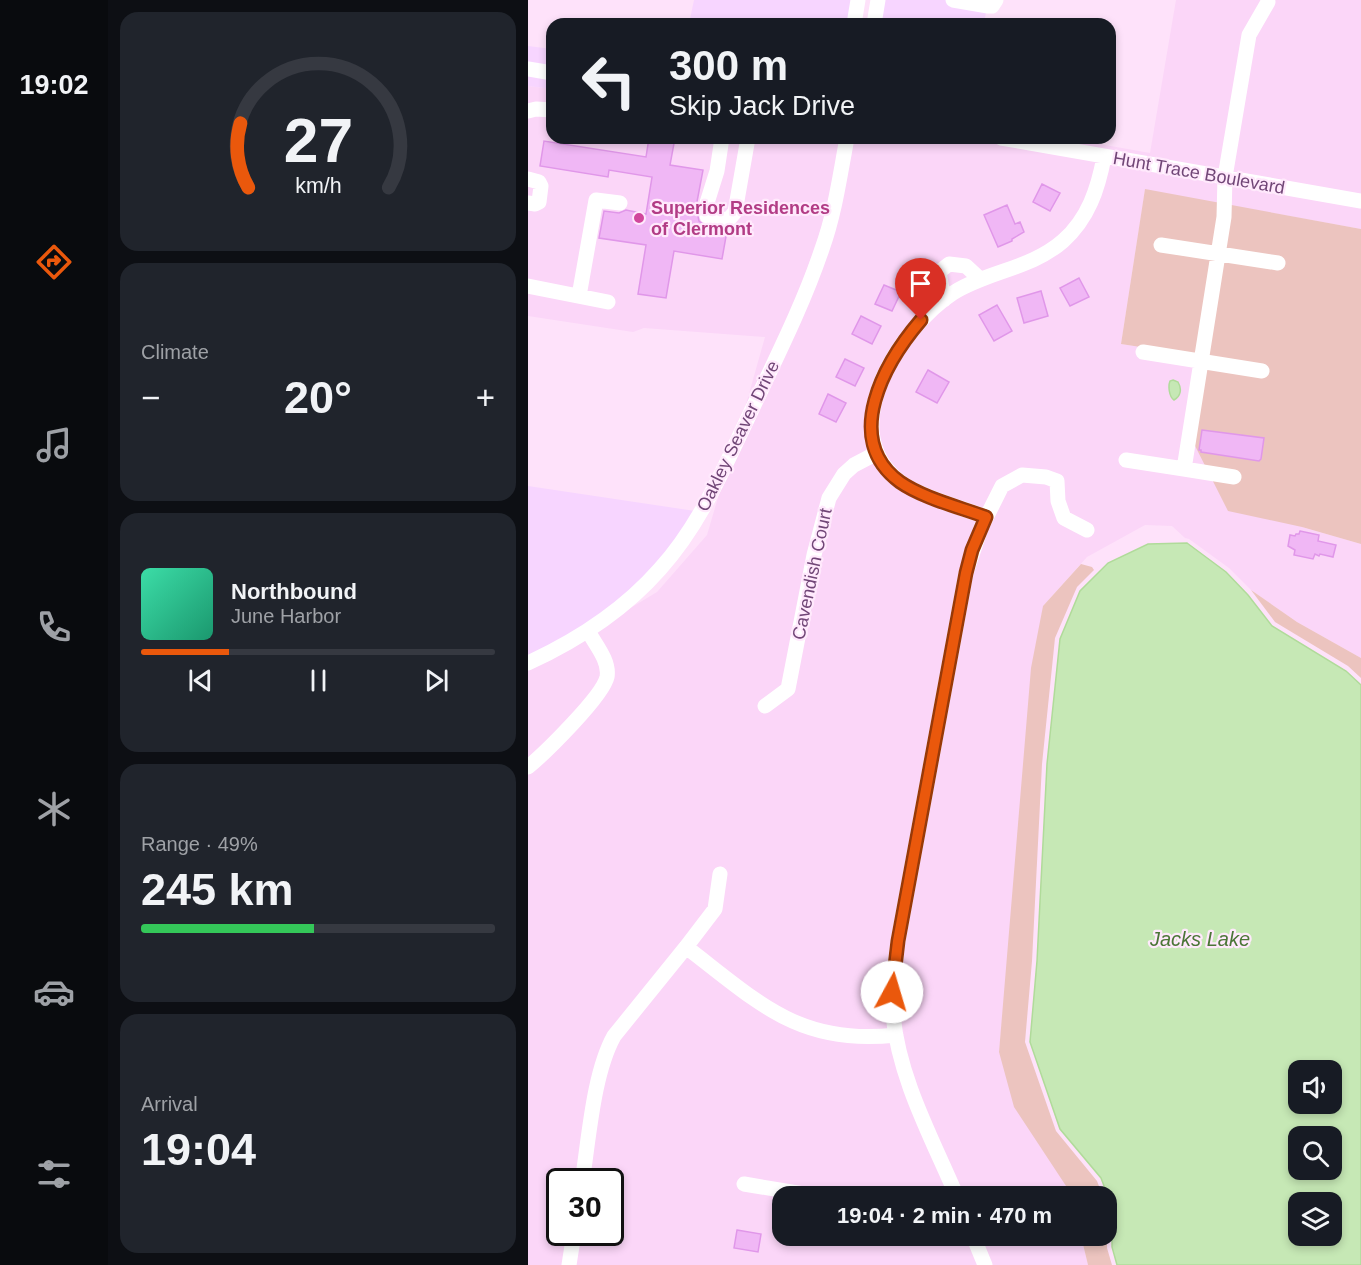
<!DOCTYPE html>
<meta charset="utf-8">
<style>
:root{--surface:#171b24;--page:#20242c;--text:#f1f3f6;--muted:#9ea1a6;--line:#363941;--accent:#ea580c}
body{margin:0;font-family:Arial,sans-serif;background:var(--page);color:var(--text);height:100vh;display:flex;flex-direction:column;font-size:22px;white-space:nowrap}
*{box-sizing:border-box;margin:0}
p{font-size:20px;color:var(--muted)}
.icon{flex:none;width:33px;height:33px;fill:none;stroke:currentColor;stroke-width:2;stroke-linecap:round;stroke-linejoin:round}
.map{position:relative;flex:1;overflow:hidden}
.side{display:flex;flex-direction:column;gap:12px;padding:12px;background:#0d0f14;width:420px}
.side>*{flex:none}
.banner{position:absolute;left:18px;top:18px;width:570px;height:126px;border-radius:18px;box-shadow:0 3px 9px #0003;background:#171b24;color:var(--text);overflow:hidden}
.tools{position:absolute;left:760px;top:1060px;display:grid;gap:12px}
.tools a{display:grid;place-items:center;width:54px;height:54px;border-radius:12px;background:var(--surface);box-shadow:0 3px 9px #0003;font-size:30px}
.speed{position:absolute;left:18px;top:1168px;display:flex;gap:12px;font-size:30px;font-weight:700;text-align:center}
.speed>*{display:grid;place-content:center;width:78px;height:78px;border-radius:50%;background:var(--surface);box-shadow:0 3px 9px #0003;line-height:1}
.speed .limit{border:3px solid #111;border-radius:9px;background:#fff;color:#111}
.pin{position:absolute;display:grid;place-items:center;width:51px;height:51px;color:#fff;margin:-62px -26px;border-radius:50% 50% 50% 0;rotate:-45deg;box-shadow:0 0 6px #0007}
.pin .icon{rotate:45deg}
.me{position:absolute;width:66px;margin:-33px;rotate:6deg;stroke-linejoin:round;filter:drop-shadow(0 0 4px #0008)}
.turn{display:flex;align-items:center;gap:21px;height:126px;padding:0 24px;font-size:27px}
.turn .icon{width:78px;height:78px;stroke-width:2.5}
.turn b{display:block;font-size:42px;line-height:51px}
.big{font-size:45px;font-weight:800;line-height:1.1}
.side .tile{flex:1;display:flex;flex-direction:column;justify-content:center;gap:9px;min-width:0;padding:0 21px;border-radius:18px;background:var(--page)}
.side .dial{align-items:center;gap:0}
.dial svg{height:156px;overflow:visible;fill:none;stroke:var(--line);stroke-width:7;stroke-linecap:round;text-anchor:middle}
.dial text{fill:var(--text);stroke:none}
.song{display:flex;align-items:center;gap:18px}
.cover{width:72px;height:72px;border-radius:9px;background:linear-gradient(135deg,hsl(160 70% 55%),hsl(160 70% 35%))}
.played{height:6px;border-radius:3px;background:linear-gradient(90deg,var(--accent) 25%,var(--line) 25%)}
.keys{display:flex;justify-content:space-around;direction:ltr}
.heat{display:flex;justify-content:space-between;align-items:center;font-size:33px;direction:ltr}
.charge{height:9px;border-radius:4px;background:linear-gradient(90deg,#34c759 49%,var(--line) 0)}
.trip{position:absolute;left:244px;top:1186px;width:345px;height:60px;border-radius:18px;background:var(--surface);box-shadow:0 3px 9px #0003;font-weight:800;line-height:60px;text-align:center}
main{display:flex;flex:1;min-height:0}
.tab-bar{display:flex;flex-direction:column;width:108px;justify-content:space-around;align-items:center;background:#090b0e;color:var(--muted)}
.tab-bar .icon{width:42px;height:42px}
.tab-bar .selected{color:var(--accent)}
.tab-bar b{font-size:27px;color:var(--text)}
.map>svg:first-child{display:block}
</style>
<main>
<nav class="tab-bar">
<b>19:02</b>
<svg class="icon selected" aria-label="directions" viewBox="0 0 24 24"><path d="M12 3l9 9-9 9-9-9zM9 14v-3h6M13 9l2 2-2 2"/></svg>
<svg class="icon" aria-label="music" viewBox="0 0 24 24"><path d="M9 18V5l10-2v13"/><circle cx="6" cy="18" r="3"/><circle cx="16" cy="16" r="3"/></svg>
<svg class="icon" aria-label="phone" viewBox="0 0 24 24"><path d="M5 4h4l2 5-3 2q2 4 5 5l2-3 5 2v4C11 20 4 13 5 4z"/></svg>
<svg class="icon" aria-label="climate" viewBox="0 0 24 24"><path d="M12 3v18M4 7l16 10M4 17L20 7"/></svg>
<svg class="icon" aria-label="car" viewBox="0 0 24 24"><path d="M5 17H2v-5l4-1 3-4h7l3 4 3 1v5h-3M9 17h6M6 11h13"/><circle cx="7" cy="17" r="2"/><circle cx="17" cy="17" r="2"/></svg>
<svg class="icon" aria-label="filters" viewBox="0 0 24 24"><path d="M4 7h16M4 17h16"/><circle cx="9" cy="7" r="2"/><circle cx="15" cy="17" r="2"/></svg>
</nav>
<section class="side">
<div class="tile dial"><svg viewBox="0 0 100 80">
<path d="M14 69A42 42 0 1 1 86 69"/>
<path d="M14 69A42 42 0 0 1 10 36" stroke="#ea580c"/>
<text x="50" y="56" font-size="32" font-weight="700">27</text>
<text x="50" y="72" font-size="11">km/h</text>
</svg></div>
<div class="tile"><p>Climate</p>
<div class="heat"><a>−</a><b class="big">20°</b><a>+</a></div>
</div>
<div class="tile">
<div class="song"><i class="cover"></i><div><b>Northbound</b><p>June Harbor</p></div></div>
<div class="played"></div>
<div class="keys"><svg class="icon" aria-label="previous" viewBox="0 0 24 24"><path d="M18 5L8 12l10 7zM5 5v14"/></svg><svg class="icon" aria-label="pause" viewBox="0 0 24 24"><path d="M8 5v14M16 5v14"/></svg><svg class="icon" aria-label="next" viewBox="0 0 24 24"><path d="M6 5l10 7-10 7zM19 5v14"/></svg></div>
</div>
<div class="tile"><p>Range · 49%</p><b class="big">245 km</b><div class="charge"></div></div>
<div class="tile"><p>Arrival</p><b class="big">19:04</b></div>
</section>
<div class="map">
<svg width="833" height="1265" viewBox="0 0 833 1265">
<rect width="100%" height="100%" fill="#fee2fa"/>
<path fill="#fbd6f8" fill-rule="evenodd" d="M648,0H833V229L617,190L593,344L677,357L774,527L833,544V658L769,622L723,590L701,568L661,539L657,538L644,526L617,525L559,557L515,606L471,1052L544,1197H435L432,1190L414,1197H331L212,1177L210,1189L257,1197H255V1236H553L560,1265H0V670L129,592L179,535L194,484L279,304L324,138H538L622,153ZM32,1182H82V1233H32Z
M0,86L24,89V138H313L300,208L269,298L215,415L237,337L116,328L105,332L0,316Z"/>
<path fill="#f7d5ff" d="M166,0H324L320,24H161Z
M356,0H460L456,24H352Z
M0,46L24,49V67L0,63Z
M0,75L24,80V89L0,86Z
M0,486L167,511L150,538L112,582L57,626L0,657Z"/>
<path fill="#ecc4bf" d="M617,189L833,229V544L774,527L700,511L657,426L677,357L593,344Z
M553,564L564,567L566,570L549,587L527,638L514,764L504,961L497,1042L528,1131L569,1181L575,1197H544L542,1192L486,1107L471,1052L503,668L515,606Z
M723,590L769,622L833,658V678L820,666L747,622Z
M579,1208V1248L584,1265H560L553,1236H579Z"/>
<path fill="#c6e8b5" stroke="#b0db9a" stroke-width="1.5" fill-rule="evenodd" d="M645,380L650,382C654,389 653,396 646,400C641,397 640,386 642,381Z
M659,543L698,572L720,595L744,626L818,671L833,685V1265H589L584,1247V1207L573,1178L532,1129L502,1042L509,961L519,764L532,639L552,591L580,563L620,544ZM771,1071H804V1104H771ZM771,1137H804V1170H771ZM771,1203H804V1236H771Z"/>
<path fill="#f0b7f5" stroke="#e097e9" stroke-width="1.5" d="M121,138H147L142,165L175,170L168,207L171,221L182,229L199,231L194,259L146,251L138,298L110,294L118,245L71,238L76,211L91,213L98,210L118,214L124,177L81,170L80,177L12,166L16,141L118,157Z
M514,184L532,193L522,211L505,202Z
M479,205L487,224L492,222L496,232L484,239V241L470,247L456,215Z
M551,278L561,297L542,306L532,288Z
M356,285L373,292L364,311L347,304Z
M513,291L520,316L496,323L489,298Z
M469,305L484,331L466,341L451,315Z
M333,316L353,326L344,344L324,334Z
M317,359L336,368L327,386L308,377Z
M400,370L421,382L409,403L388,392Z
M300,394L318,403L308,422L291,414Z
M674,430L736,438L733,459L731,461L673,452V450H671Z
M772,531L791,535L790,541L808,545L805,557L792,554L791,556L787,554L785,559L766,555L767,550L760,546L762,535L767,536L768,534H771Z
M209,1230L233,1234L230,1252L206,1248Z"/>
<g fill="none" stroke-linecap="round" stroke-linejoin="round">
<path stroke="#fff" stroke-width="15" d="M425,0L460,6H464L468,0
M326,24L330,0
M346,24L350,0
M0,69L24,73
M0,111L8,109L24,110
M194,138L189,171L178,206L179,216L186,220L201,219L207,212L220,138
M473,138L833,201
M0,179L11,182L13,186L11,202L7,204L0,203
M633,245L750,263
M0,286L80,302
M51,296L68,200L92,203
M416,300L411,272L421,264L438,266L452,279
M615,352L734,371
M598,460L656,469
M706,477L656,469L696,217L697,177L721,35L740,2
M458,517C432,507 390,496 370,480C306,428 373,327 425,293C460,271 503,269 535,241C560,219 570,189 576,157
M0,663C50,640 96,610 132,569C171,526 194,472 219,420C245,364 274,308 294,249C307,213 312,175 319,138
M237,706L260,689L286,555L301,498L316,474L326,465L349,453
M0,767C17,753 75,696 79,677C82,661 67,644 60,631
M158,947C230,1002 271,1046 368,1035
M54,1182C61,1139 65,1074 86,1036L158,947L187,909L192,874
M216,1184L294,1197
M429,1197C404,1138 371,1079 365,1015C363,990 367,966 370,941L438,573L453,528L474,486L494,475L518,477L529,481L530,501L536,518L559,530
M445,1236L457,1265
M41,1265L46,1233"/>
</g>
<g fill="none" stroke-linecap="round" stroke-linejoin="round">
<defs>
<path id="route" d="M364,992L370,941L438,573L444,550L458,517C431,507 395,498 372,482C313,439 357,362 393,320"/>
</defs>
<use href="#route" stroke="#983908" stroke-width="15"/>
<use href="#route" stroke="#ea580c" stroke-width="10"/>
</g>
<circle fill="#d1479c" stroke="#ffe9fc" stroke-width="2" cx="111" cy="218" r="6"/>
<g text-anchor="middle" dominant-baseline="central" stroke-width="4.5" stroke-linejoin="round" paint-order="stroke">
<g font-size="18" fill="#714677" stroke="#ffe9fc">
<text transform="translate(671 173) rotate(10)">Hunt Trace Boulevard</text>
<text transform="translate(210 436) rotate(-64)">Oakley Seaver Drive</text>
<text transform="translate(284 574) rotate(-78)">Cavendish Court</text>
</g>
<g font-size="18" font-weight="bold" fill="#b23c85" stroke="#ffe9fc" text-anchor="start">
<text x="123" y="208">Superior Residences<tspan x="123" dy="21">of Clermont</tspan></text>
</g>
<g font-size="20" font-style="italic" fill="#4b7637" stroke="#ffe9fc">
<text x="672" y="939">Jacks Lake</text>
</g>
</g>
</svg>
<div class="tools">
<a><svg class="icon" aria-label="sound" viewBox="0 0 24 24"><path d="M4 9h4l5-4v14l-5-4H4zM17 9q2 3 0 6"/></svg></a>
<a><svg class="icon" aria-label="search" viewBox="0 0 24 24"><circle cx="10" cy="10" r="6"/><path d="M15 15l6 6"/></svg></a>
<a><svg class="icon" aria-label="layers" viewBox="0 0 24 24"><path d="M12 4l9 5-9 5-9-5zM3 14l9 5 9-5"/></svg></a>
</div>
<div class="speed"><div class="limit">30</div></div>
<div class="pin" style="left:393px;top:320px;background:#d93025"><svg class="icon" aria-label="arrive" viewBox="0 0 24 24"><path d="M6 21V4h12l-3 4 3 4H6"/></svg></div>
<svg class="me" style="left:364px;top:992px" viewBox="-20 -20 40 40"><circle r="19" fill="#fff"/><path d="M0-13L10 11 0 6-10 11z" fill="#ea580c"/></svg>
<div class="trip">19:04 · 2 min · 470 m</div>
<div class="banner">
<div class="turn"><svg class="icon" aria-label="left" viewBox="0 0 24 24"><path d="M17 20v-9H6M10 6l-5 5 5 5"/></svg><div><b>300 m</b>Skip Jack Drive</div></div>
</div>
</div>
</main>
